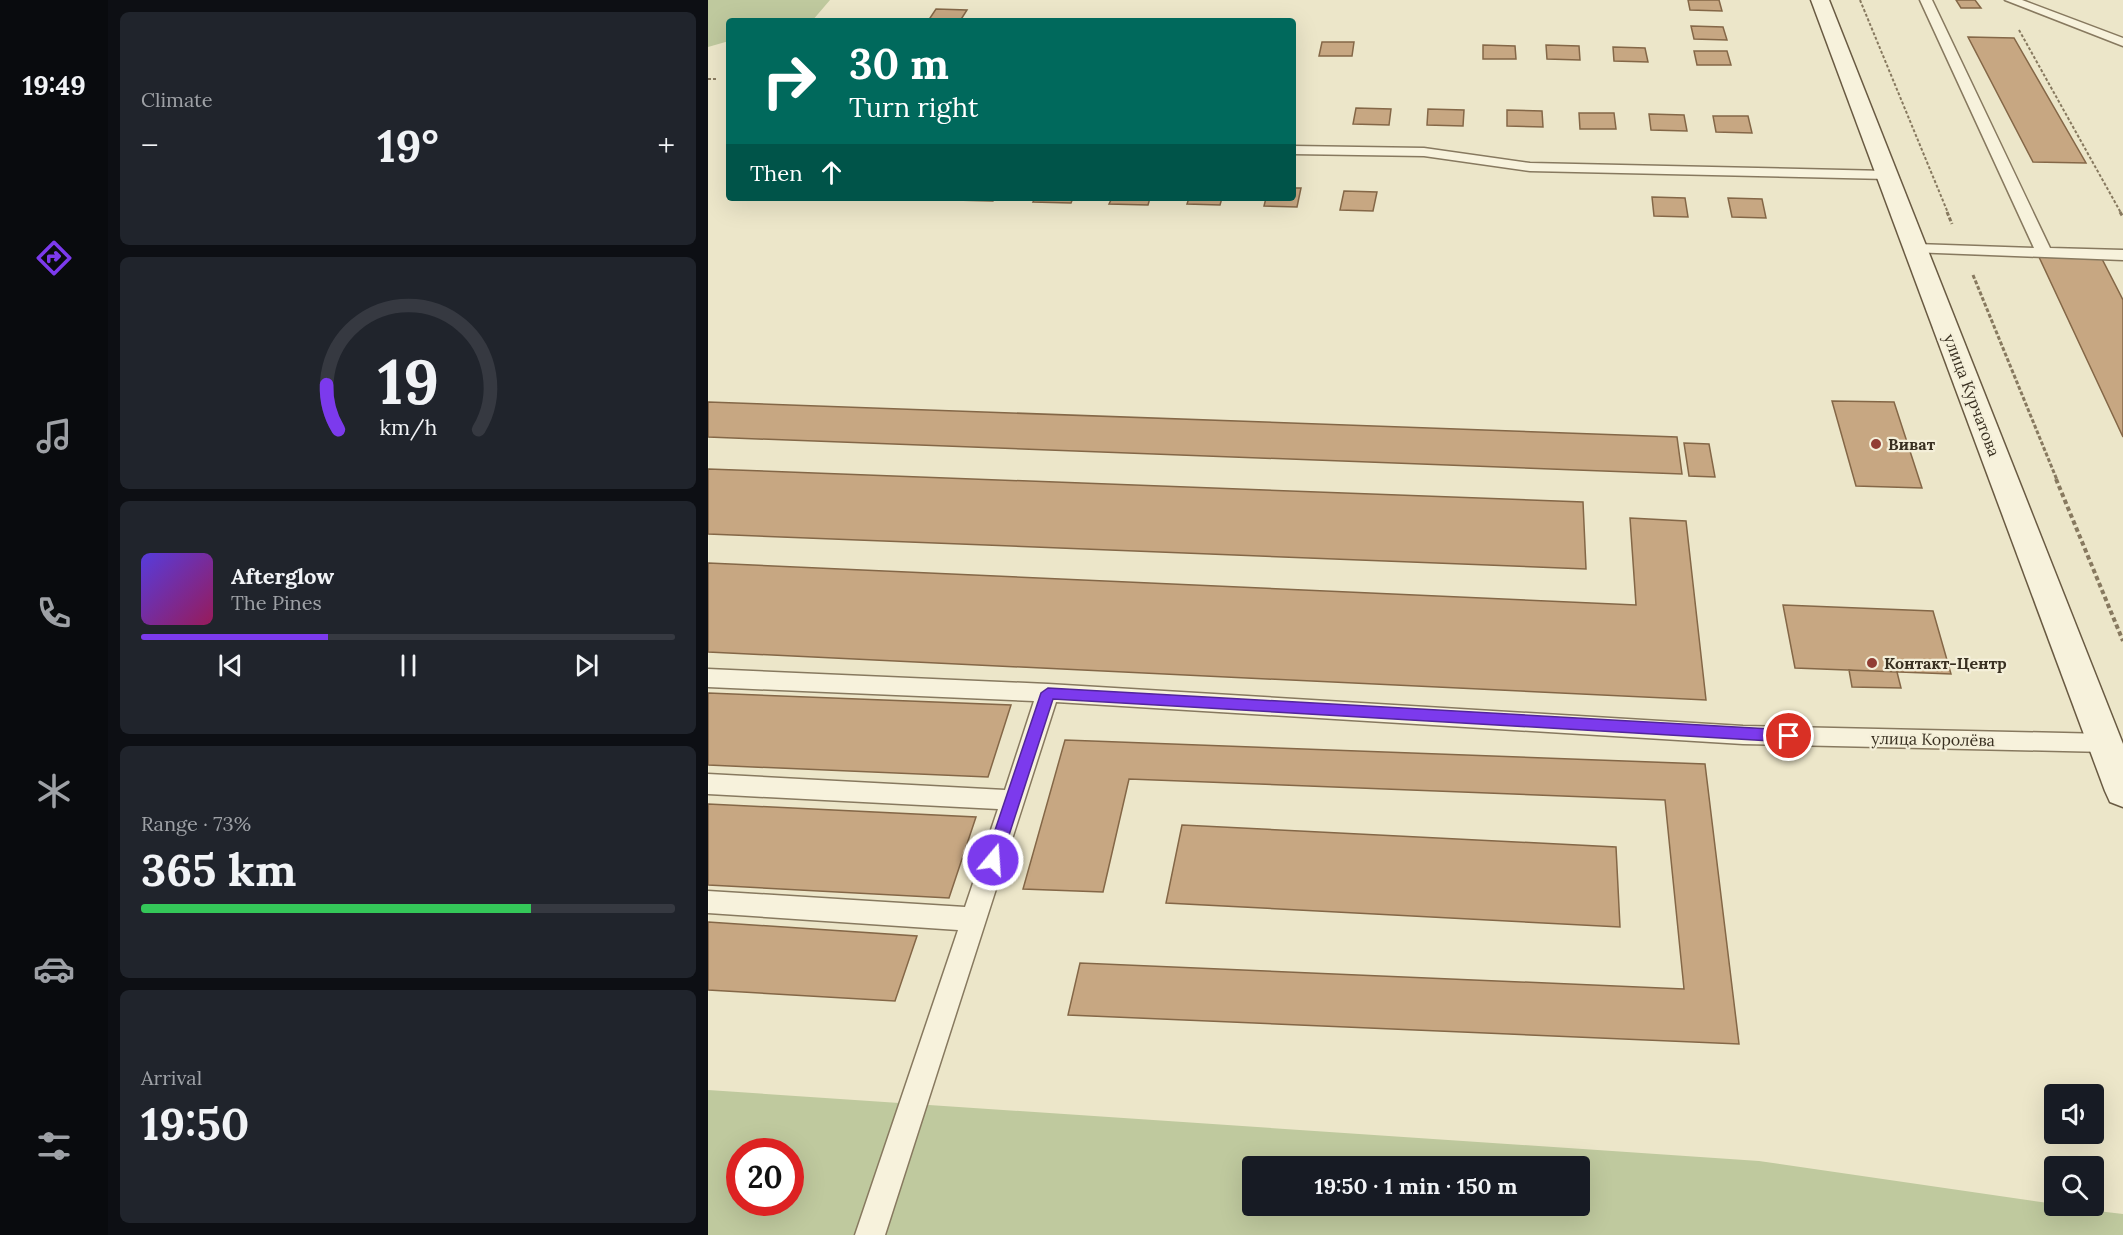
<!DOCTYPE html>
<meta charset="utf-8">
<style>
:root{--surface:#171b24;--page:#20242c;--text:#f1f3f6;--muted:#9ea1a6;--line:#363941;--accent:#7c3aed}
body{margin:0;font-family:Lora,serif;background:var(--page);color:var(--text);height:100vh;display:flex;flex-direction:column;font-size:22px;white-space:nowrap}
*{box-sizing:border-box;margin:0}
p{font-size:20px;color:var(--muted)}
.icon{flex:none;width:33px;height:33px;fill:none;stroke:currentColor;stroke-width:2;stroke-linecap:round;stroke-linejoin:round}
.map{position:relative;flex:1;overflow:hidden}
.drawer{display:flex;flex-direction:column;gap:12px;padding:12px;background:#0d0f14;width:600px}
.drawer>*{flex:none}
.guide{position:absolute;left:18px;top:18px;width:570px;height:183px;border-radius:6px;box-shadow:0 6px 24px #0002;background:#00695c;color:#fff;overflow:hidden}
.buttons{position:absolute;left:1336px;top:1084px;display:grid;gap:12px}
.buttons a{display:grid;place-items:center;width:60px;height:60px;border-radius:6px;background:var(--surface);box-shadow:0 6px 24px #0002;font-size:30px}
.speed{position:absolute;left:18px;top:1138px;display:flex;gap:12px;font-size:30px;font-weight:700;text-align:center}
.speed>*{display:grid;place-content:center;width:78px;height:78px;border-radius:50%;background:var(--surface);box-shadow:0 6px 24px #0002;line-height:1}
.speed .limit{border:9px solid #d22;background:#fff;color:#111}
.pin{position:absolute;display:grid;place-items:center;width:51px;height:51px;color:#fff;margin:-26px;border:3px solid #fff;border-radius:50%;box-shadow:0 2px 6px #0007}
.me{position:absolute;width:66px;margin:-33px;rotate:18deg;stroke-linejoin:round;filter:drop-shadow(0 0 4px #0008)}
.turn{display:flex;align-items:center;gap:21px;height:126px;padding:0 24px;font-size:27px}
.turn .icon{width:78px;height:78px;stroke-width:2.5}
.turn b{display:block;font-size:42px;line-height:51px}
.then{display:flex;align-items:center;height:57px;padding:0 24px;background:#0003;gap:12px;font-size:22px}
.big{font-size:45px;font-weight:800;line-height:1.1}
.drawer .widget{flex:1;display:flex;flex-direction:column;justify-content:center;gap:9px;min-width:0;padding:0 21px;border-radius:9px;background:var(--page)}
.drawer .dial{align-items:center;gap:0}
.dial svg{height:156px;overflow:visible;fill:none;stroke:var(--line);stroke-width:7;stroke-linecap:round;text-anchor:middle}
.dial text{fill:var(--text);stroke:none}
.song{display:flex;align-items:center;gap:18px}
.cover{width:72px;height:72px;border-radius:9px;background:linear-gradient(135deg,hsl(250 70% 55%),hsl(330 70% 35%))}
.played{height:6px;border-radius:3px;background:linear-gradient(90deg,var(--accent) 35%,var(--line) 35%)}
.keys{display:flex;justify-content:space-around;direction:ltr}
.heat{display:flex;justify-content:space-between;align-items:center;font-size:33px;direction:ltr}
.charge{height:9px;border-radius:4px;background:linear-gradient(90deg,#34c759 73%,var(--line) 0)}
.trip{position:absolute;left:534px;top:1156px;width:348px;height:60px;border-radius:6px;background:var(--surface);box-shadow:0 6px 24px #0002;font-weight:800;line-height:60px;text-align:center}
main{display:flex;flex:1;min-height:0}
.dock{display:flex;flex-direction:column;width:108px;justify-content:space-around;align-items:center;background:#090b0e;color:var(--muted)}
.dock .icon{width:42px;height:42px}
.dock .selected{color:var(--accent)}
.dock b{font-size:27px;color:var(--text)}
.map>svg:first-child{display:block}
</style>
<main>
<nav class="dock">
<b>19:49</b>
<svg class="icon selected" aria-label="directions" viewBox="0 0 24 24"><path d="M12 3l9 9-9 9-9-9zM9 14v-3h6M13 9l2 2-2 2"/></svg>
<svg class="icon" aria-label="music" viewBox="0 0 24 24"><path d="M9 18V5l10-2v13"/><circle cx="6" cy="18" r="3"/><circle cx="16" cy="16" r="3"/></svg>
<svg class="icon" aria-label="phone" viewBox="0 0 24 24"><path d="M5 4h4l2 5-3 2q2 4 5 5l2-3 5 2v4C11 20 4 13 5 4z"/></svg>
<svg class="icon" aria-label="climate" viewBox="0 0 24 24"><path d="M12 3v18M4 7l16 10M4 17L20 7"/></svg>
<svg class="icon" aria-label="car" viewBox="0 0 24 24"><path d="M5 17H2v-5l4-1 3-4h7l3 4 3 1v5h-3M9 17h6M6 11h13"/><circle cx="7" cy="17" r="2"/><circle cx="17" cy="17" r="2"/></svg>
<svg class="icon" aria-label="filters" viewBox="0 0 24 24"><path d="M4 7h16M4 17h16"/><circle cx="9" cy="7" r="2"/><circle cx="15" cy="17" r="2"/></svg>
</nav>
<section class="drawer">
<div class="widget"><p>Climate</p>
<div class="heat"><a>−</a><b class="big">19°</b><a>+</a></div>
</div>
<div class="widget dial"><svg viewBox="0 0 100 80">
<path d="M14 69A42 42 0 1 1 86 69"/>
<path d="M14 69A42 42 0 0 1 8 46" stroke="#7c3aed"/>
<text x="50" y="56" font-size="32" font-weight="700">19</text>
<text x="50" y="72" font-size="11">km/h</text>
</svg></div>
<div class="widget">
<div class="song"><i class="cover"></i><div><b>Afterglow</b><p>The Pines</p></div></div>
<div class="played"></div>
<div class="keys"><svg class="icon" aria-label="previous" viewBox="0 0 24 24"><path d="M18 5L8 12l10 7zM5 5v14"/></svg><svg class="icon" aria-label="pause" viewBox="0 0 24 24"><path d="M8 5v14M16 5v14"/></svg><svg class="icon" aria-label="next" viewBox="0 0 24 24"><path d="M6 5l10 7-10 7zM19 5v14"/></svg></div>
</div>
<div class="widget"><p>Range · 73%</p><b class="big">365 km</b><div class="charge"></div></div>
<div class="widget"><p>Arrival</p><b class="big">19:50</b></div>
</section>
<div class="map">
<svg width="1415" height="1235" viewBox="0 0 1415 1235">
<rect width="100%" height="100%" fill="#ece6c9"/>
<path fill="#bfc99e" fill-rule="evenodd" d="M0,0H122L104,21H21V41L0,47Z
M0,1090L1051,1161L1347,1204V1206L1415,1214V1235H0ZM32,1152H82V1203H32ZM544,1167H872V1206H544Z"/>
<path fill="#c7a782" stroke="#846747" stroke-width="1.5" d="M980,0H1011L1014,11L982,10Z
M1248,0H1267L1273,8H1253Z
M228,9L259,10L252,21H220Z
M983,26L1015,27L1019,40L986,39Z
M1260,37L1306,38L1378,163L1325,162Z
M614,42H646L644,56H611Z
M775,45L807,46L808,59H775Z
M838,45L871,46L872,60L839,59Z
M905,47L937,48L940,62L906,61Z
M986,51H1019L1023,65H989Z
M648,108L683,109L681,125L645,124Z
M720,109L756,110L755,126L719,125Z
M799,110L834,111L835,127L799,126Z
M871,113H906L908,129H872Z
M941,114L976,115L979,131L943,130Z
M1005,116H1040L1044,133L1008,132Z
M585,188H593L589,207L556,206L558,198H585Z
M636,191L669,192L665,211L632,210Z
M944,197L977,198L980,217L946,216Z
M249,198H287L285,201L247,200Z
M327,198H365L363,203L325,202Z
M404,198H442L440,205L401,204Z
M481,198H514L512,205L479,204Z
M1020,198L1054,199L1058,218L1024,217Z
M1331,257L1394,259L1415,300V437Z
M1124,401L1186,402L1214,488L1148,486Z
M0,402L969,437L974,474L0,437Z
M976,443L1001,444L1007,477L981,476Z
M0,469L875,502L878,569L0,534Z
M922,518L978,521L998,700L0,652V563L928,605Z
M1075,605L1225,611L1243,674L1087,668Z
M1141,670L1189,672L1193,688L1144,687Z
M0,693L303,705L280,777L0,765Z
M357,740L997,764L1031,1044L360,1015L372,963L976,989L957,800L421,779L395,892L315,889Z
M0,804L268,817L241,898L0,885Z
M474,825L908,847L912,927L458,903Z
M0,922L209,936L187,1001L0,990Z"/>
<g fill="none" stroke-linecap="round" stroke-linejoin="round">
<defs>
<path id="lane" d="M1212,0H1224L1342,248L1415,250V260L1202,252L1200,249L1202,246L1208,244L1326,248Z
M1297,0H1314L1415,38V46Z
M585,146L716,148L822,163L1179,171L1186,175L1179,179L822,171L716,156L585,154Z
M0,669L340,684L1035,726L1398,734L1406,736L1409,743L1406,750L1398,752L1035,744L348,702L177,1235H147L250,930L0,913V891L257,907L290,809L0,794V774L297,790L326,701L0,687Z"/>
<path id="secondary" d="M1103,0H1121L1415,744V807L1402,802L1397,791Z"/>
</defs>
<use href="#lane" stroke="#87795f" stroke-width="3"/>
<use href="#secondary" stroke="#695a42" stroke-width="3"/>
<path stroke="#87795f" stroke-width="2" stroke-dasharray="3 2" stroke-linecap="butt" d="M1152,0L1240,213
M1311,30L1413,213
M0,79H8"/>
<path stroke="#87795f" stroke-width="3" stroke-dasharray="4 2" stroke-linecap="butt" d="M1239,212L1244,224
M1412,212L1415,217
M1265,275L1349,480"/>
<path stroke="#87795f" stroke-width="4" stroke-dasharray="4.5 3" stroke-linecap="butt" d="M1348,479L1415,641"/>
<use href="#lane" fill="#f7f2dc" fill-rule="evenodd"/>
<use href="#secondary" fill="#f7f2dc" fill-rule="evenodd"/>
</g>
<path fill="#7c3aed" stroke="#51269a" stroke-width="1.5" d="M340,688L1081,730L1088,736L1081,742L345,699L293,860L290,865L285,867L279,865L277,860L333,693Z"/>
<g fill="#923e34" stroke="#f4efd9" stroke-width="2">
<circle cx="1168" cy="444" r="6"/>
<circle cx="1164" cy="663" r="6"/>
</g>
<g text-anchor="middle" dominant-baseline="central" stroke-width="4.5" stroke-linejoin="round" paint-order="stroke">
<g font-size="16" fill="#393021" stroke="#f4efd9">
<text transform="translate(1264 395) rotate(69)">улица Курчатова</text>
<text transform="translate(1225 739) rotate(1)">улица Королёва</text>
</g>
<g font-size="16" font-weight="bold" fill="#393021" stroke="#f4efd9" text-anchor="start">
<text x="1180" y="444">Виват</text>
<text x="1176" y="663">Контакт-Центр</text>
</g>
</g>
</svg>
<div class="buttons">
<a><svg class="icon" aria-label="sound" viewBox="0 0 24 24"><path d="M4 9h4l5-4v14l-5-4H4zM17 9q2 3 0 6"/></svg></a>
<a><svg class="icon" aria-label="search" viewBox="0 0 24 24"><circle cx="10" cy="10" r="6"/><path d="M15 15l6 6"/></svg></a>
</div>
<div class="speed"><div class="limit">20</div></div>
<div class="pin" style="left:1081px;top:736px;background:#d93025"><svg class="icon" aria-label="arrive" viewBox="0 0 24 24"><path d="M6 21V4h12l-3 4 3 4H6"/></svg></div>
<svg class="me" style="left:285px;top:860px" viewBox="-20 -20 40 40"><circle r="17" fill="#7c3aed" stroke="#fff" stroke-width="3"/><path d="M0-11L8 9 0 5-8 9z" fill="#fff"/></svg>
<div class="trip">19:50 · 1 min · 150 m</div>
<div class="guide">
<div class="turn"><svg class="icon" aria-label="right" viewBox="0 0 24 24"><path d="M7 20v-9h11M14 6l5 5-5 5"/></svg><div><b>30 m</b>Turn right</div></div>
<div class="then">Then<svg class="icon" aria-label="ahead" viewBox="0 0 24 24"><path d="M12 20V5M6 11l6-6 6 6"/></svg></div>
</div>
</div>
</main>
